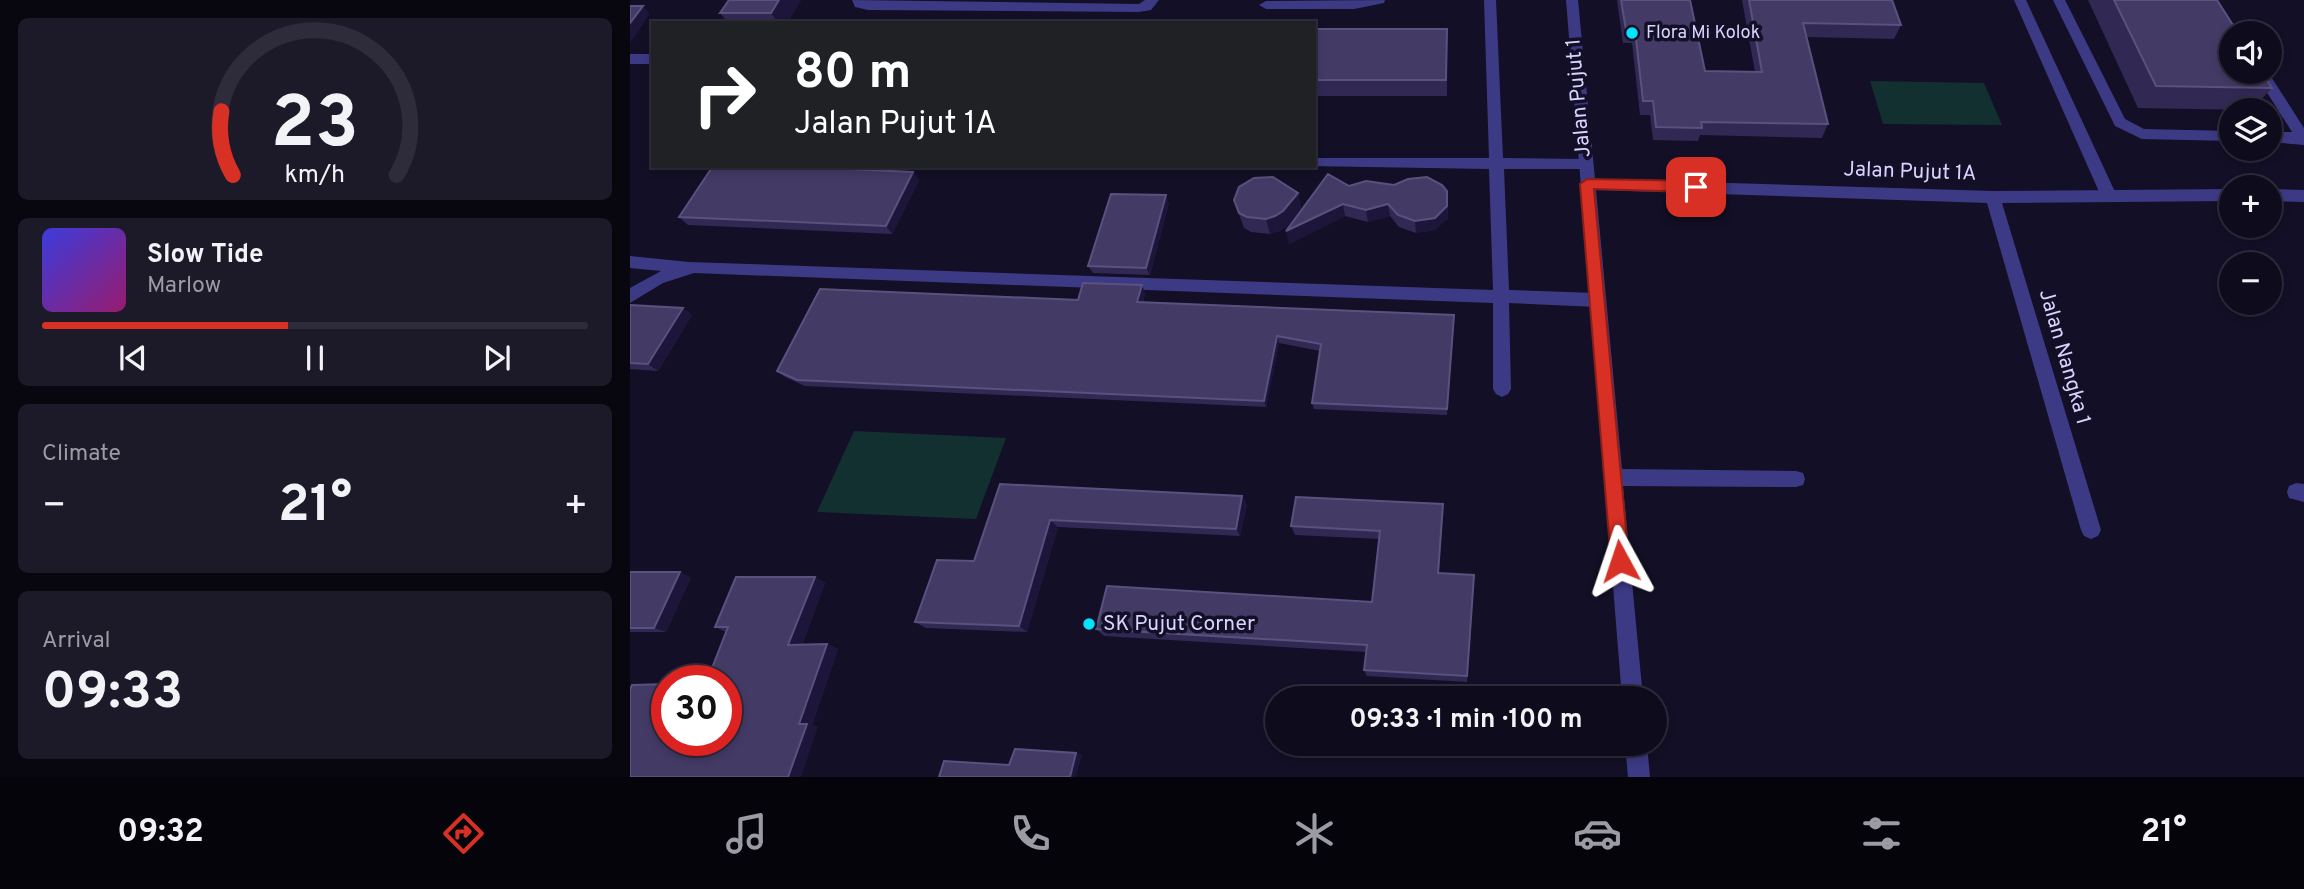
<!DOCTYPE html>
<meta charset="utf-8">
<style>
:root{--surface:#0e0b1c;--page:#1c1929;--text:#f1f3f6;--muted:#9b9ba3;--line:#2e2b3b;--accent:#d93025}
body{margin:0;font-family:Overpass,sans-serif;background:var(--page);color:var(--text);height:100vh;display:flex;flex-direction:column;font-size:26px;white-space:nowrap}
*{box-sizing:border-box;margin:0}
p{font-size:23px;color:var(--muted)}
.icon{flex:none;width:38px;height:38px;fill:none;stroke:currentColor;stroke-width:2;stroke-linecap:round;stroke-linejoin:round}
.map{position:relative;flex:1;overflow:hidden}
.sheet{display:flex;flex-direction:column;gap:18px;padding:18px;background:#08060f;width:630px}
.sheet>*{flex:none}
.banner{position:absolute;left:21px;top:21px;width:665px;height:147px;border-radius:0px;box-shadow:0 4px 10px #0003,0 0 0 2px var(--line);background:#202124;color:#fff;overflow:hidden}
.tools{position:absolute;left:1589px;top:21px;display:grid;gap:14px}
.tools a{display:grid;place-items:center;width:63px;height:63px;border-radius:50%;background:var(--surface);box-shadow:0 4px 10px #0003,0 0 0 2px var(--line);font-size:35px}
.speed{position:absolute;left:21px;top:665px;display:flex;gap:14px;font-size:35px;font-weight:700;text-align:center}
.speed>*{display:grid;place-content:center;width:91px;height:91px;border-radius:50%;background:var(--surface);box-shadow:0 4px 10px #0003,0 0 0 2px var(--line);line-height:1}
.speed .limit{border:10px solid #d22;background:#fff;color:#111}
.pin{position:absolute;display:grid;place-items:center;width:60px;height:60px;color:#fff;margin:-30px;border-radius:14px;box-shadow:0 4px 10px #0006}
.me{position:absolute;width:77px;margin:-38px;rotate:355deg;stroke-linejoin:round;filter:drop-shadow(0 0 5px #0008)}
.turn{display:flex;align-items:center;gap:24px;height:147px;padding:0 28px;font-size:32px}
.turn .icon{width:91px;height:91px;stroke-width:2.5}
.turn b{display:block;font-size:49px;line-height:60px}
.big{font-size:52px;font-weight:700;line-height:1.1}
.sheet .card{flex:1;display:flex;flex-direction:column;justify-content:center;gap:10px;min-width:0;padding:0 24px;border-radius:10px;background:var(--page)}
.sheet .dial{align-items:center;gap:0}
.dial svg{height:182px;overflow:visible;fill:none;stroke:var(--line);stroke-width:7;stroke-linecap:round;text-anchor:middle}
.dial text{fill:var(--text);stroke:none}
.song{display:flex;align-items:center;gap:21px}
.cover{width:84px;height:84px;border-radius:10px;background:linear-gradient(135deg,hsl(240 70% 55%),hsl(320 70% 35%))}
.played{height:7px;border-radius:4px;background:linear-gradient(90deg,var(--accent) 45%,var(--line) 45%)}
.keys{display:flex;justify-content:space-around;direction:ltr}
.heat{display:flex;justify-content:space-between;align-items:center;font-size:38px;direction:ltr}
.trip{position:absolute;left:635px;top:686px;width:402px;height:70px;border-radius:35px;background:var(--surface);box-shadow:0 4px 10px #0003,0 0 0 2px var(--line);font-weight:700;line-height:70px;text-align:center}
.tab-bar{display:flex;height:112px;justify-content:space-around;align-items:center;background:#06040b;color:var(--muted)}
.tab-bar .icon{width:49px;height:49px}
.tab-bar .active{color:var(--accent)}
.tab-bar b{font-size:32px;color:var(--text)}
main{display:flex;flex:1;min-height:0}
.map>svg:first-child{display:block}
</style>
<main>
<section class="sheet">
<div class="card dial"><svg viewBox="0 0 100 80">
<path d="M14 69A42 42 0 1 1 86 69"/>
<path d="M14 69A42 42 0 0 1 9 41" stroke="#d93025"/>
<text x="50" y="56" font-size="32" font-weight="700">23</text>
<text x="50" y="72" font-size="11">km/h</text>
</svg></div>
<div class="card">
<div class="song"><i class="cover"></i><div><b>Slow Tide</b><p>Marlow</p></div></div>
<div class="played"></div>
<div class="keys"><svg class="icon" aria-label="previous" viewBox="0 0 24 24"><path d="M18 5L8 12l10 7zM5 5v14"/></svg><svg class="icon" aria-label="pause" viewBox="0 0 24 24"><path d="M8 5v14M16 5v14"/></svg><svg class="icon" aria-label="next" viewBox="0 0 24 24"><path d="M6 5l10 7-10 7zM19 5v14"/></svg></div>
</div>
<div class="card"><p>Climate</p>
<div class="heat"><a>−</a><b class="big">21°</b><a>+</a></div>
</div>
<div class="card"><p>Arrival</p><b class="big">09:33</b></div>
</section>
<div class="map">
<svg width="1674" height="777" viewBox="0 0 1674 777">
<rect width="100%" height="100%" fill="#130f26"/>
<path fill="#12302f" d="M1240,81L1354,83L1372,125L1253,124Z
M224,431L376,438L346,519L187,512Z"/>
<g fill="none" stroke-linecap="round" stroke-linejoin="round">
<path fill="#3d3a85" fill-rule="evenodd" d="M222,0L509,4L515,0H529L521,10L509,12L238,10L225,7Z
M755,0L754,3L724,9H636L629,5L636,1Z
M854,0H866L873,158L954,159L961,164L954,169H874L879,290L967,293L973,295L975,300L973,305L967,307L879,303L881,389L878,394L872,397L866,394L863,389V303L64,273L33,283L0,303V288L31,271L0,268V256L59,262L863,290L859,169L678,166H684V158H859Z
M1384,0H1396L1486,194L1483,198L1478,200L1470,194Z
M1423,0H1435L1495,119L1514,129L1601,131V141L1512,139L1485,126Z
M0,54H23V64H0Z
M1624,72H1638L1674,128V145L1640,142V132H1662Z"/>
<path fill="#3d3a85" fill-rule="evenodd" d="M936,0H948L965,179L1363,191L1601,189V201L1372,203L1471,530L1468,536L1461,539L1454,536L1451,530L1357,203L966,190L992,469L1166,471L1173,473L1175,479L1173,485L1166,487L993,486L1013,698H992Z
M1640,189L1674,190V202L1640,201Z
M1666,483L1674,484V502L1659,498L1657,492L1659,486Z
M995,744H1017L1020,777H998Z"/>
</g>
<path fill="#312854" d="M171,0L157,23H98L90,13Z
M987,0H1060L1075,71L1125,72L1112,0H1262L1271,25L1264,39L1176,37L1198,124L1192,138L1070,135L1068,141L1023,140L1020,115H1010L1002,43H993Z
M1458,0H1587L1642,88L1621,110L1508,108Z
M684,29H817V96H684Z
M289,180L262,234L58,225L49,217Z
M764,185L817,191L818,218L805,230L786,233L769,227L760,216L738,222L715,216L659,244L719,186Z
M668,193L671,208L657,226L649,231L640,234L621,232L614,228L604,200Z
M539,203L520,275L463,273L458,266Z
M515,293L513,302L824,322L817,415L684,409L682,403L690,351L649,343L636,407L175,386L155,377L147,371L448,300Z
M0,305L53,308L62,315L28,371L0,369Z
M370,484L617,504L610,536L428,527L397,632L296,628L285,622L344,561Z
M813,513L809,573L844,575L837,682L737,676L734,670L736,652L474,636L466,629L742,602L749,539L665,535L661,526Z
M0,572L61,577L36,632H0Z
M185,577L195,583L172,645L197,644L208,649L182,725L188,727L96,740V632L85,627Z"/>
<path fill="#1d163a" d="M149,0H171L157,23H148L141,13Z
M13,6L20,14L0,43V23Z
M283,172L289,180L262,234L256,226Z
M668,193L671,208L657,226L649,231L640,234L636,219Z
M536,195L539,203L520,275L516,268Z
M713,204L715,216L659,244L656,231Z
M758,204L760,216L738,222L736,210Z
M817,206L818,218L805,230L786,233L785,221Z
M512,285L515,293L511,309L507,302Z
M53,308L62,315L28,371L18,364Z
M824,315V322L817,415V409Z
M647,336L649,343L636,407L634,401Z
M612,496L617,504L610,536L606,529Z
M813,504V513L809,581L808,573Z
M420,520L428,527L397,632L389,626Z
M50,572L61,577L36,632L24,628Z
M185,577L195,583L170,650L158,645Z
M197,644L208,649L182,725L188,727L171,777H158L169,724Z
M446,753L452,755L446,777H440Z"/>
<path fill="#433a66" stroke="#5a527e" stroke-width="2" d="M99,0H149L141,13H90Z
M991,0H1060L1075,71L1132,72L1119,0H1262L1271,25L1173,23L1198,124L1071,122L1072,128L1026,127L1023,101H1013L1005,30H996Z
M1484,0H1587L1608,33H1601V72H1632L1642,88L1526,86Z
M0,6H13L0,23Z
M684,29H817L816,80H684Z
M83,166H150L283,172L256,226L49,217Z
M698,174L719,186L736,181L764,185L778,179L797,177L812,185L817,191V206L805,218L785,221L768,215L758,204L736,210L713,204L656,231Z
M643,177L668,193L653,211L645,216L636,219L617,217L609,213L604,200L609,187L624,178Z
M481,194L536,195L516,268L458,266Z
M453,283L512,285L507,302L824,315L817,409L682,403L691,344L647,336L634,401L167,380L147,371L190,289L448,300Z
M0,305L53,308L18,364L0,363Z
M370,484L612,496L606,529L420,520L389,626L285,622L307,560L344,561Z
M666,497L813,504L808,573L844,575L837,676L734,670L737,645L466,629L477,586L742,602L750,531L661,526Z
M0,572H50L24,628H0Z
M106,577H185L158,645L197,644L169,724H177L158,777H0V690L2,685L37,684V740H96V681H77L98,627H85Z
M385,749L446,753L440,777H309L314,761L379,765Z"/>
<path fill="#d93025" stroke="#8d1f18" stroke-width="2" d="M957,179L1066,181L1073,187L1066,192L964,189L999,561L996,567L990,570L984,567L981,561L950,184Z"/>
<g fill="#00e5ff" stroke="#130f26" stroke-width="2.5">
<circle cx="1002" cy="33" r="7"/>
<circle cx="459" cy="624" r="7"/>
</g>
<g text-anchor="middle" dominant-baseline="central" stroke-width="7" stroke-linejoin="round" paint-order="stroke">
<g font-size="18" fill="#d9d4ff" stroke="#130f26" text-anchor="start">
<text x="1016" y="33">Flora Mi Kolok</text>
</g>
<g font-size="21" fill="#d9d4ff" stroke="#130f26">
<text transform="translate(949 98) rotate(-95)">Jalan Pujut 1</text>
<text transform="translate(1280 172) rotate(2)">Jalan Pujut 1A</text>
<text transform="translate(1434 357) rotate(74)">Jalan Nangka 1</text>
</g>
<g font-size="21" fill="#d9d4ff" stroke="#130f26" text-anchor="start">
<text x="473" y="624">SK Pujut Corner</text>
</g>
</g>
</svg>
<div class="tools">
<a><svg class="icon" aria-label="sound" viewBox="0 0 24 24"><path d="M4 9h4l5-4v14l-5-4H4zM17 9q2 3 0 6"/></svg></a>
<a><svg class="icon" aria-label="layers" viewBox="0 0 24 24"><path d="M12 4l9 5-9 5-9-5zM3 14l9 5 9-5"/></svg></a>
<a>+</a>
<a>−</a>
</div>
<div class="speed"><div class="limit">30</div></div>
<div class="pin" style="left:1066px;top:187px;background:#d93025"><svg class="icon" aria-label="arrive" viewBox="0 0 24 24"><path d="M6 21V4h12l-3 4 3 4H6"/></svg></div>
<svg class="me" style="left:990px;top:561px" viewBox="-20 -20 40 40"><path d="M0-17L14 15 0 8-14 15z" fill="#d93025" stroke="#fff" stroke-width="4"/></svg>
<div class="trip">09:33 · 1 min · 100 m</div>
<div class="banner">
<div class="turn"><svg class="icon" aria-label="right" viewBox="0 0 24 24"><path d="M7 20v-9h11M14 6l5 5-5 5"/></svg><div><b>80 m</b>Jalan Pujut 1A</div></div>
</div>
</div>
</main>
<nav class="tab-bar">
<b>09:32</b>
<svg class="icon active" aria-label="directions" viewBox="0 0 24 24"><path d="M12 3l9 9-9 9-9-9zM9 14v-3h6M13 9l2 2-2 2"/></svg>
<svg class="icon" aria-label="music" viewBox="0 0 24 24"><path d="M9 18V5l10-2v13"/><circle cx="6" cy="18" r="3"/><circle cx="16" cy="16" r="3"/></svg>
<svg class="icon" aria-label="phone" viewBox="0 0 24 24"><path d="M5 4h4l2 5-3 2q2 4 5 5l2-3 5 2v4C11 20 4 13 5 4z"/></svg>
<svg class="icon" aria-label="climate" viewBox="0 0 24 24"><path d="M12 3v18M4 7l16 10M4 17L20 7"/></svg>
<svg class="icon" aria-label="car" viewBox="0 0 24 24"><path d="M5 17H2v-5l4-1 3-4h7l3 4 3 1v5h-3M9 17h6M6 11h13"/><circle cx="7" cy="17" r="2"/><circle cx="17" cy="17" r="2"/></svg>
<svg class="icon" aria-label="filters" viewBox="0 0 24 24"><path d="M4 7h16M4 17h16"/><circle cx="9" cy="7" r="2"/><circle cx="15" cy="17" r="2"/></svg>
<b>21°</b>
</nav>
